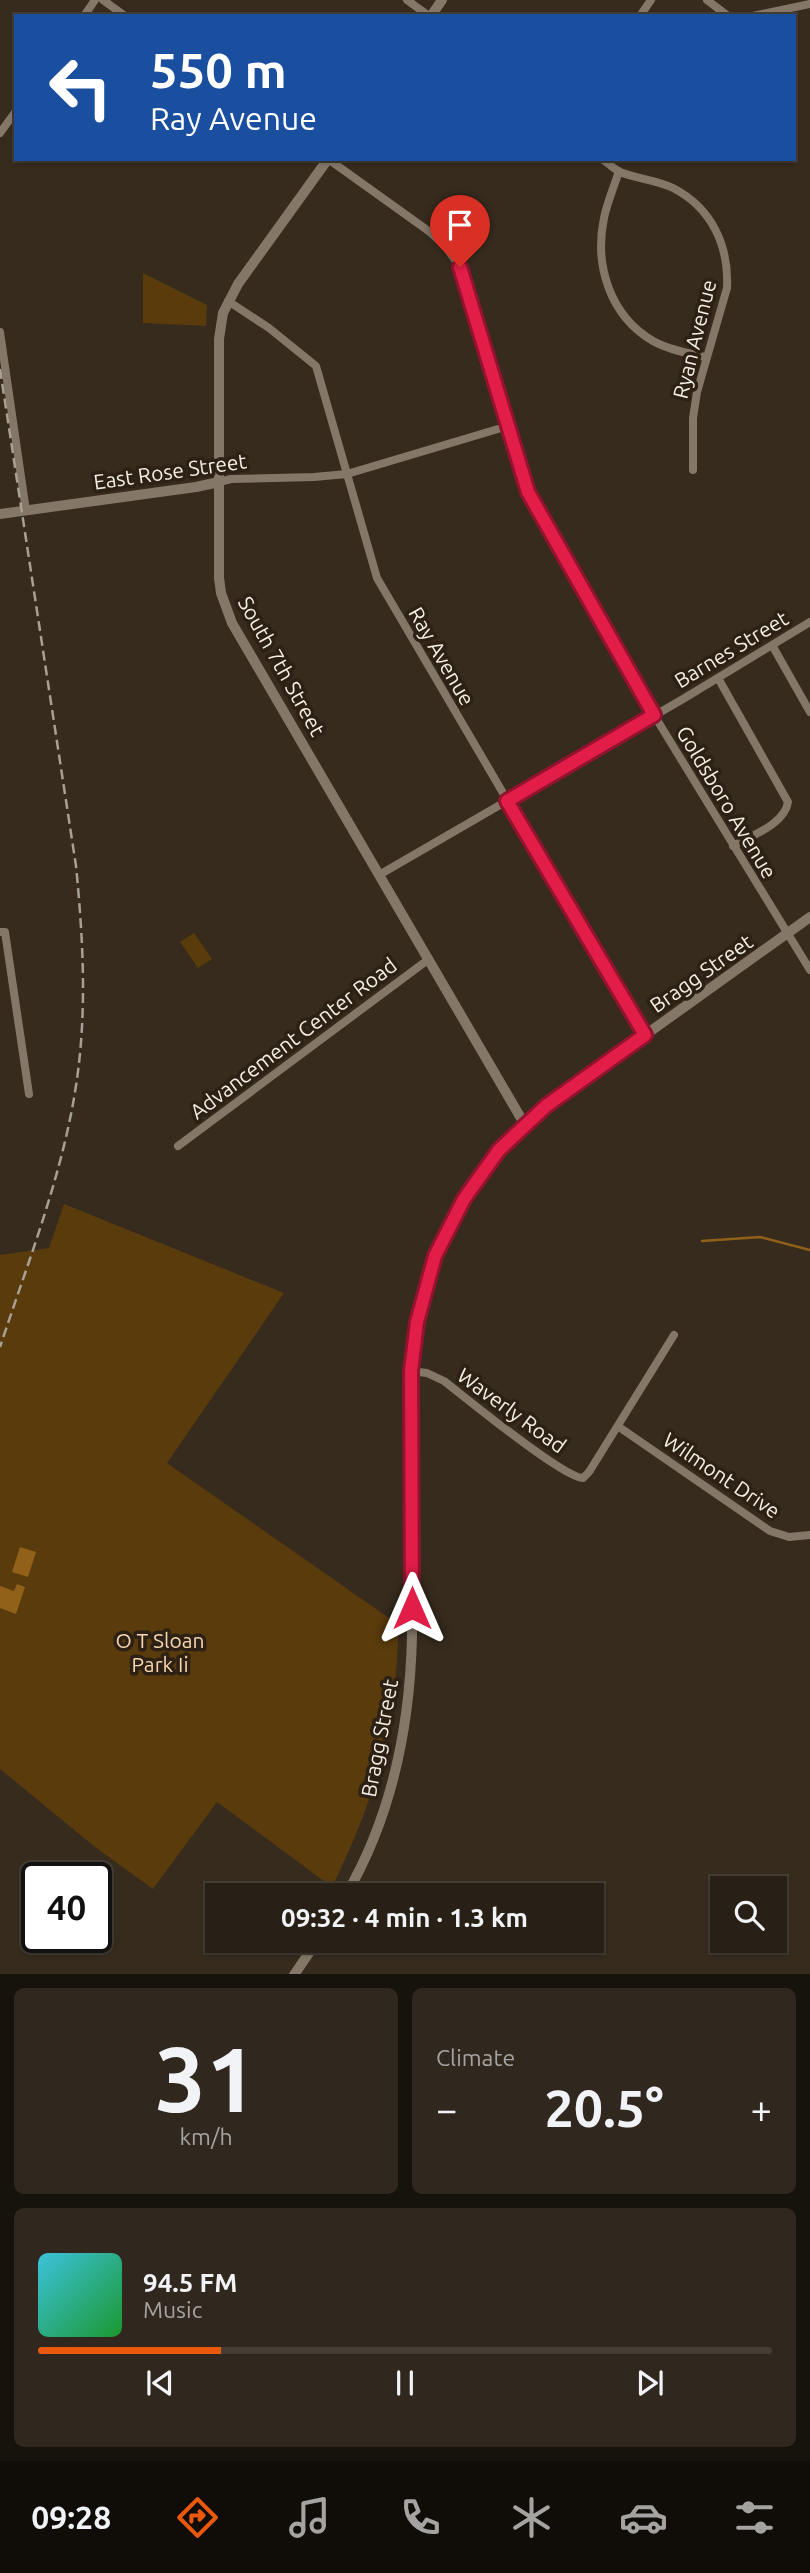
<!DOCTYPE html>
<meta charset="utf-8">
<style>
:root{--surface:#282016;--page:#30281f;--text:#f1f3f6;--muted:#a5a3a1;--line:#443e35;--accent:#ea580c}
body{margin:0;font-family:Ubuntu,sans-serif;background:var(--page);color:var(--text);height:100vh;display:flex;flex-direction:column;font-size:26px;white-space:nowrap}
*{box-sizing:border-box;margin:0}
p{font-size:23px;color:var(--muted)}
.icon{flex:none;width:38px;height:38px;fill:none;stroke:currentColor;stroke-width:2;stroke-linecap:round;stroke-linejoin:round}
.map{position:relative;height:1974px;overflow:hidden}
.details{display:flex;flex-direction:column;gap:14px;padding:14px;background:#16120c;flex:1}
.details>*{flex:none}
.hud{position:absolute;left:14px;top:14px;width:782px;height:147px;border-radius:0px;box-shadow:0 2px 5px #0004,0 0 0 2px var(--line);background:#1a4fa0;color:#fff;overflow:hidden}
.fabs{position:absolute;left:710px;top:1876px;display:grid;gap:14px}
.fabs a{display:grid;place-items:center;width:77px;height:77px;border-radius:0px;background:var(--surface);box-shadow:0 2px 5px #0004,0 0 0 2px var(--line);font-size:35px}
.speed{position:absolute;left:21px;top:1862px;display:flex;gap:14px;font-size:35px;font-weight:700;text-align:center}
.speed>*{display:grid;place-content:center;width:91px;height:91px;border-radius:50%;background:var(--surface);box-shadow:0 2px 5px #0004,0 0 0 2px var(--line);line-height:1}
.speed .limit{border:4px solid #111;border-radius:10px;background:#fff;color:#111}
.pin{position:absolute;display:grid;place-items:center;width:60px;height:60px;color:#fff;margin:-72px -30px;border-radius:50% 50% 50% 0;rotate:-45deg;box-shadow:0 0 7px #0007}
.pin .icon{rotate:45deg}
.me{position:absolute;width:77px;margin:-38px;rotate:0deg;stroke-linejoin:round;filter:drop-shadow(0 0 5px #0008)}
.turn{display:flex;align-items:center;gap:24px;height:147px;padding:0 21px;font-size:32px}
.turn .icon{width:91px;height:91px;stroke-width:2.5}
.turn b{display:block;font-size:49px;line-height:60px}
.big{font-size:52px;font-weight:700;line-height:1.1}
.details .card{flex:1;display:flex;flex-direction:column;justify-content:center;gap:10px;min-width:0;padding:0 24px;border-radius:10px;background:var(--page)}
.details .dial{align-items:center;gap:0}
.dial b{font-size:91px;line-height:1}
.song{display:flex;align-items:center;gap:21px}
.cover{width:84px;height:84px;border-radius:10px;background:linear-gradient(135deg,hsl(190 70% 55%),hsl(130 70% 35%))}
.played{height:7px;border-radius:4px;background:linear-gradient(90deg,var(--accent) 25%,var(--line) 25%)}
.keys{display:flex;justify-content:space-around;direction:ltr}
.heat{display:flex;justify-content:space-between;align-items:center;font-size:38px;direction:ltr}
.details .tiles{flex:1;display:grid;gap:14px;grid-template-columns:1fr 1fr}
.card:last-child{grid-column:span 2}
.trip{position:absolute;left:205px;top:1883px;width:399px;height:70px;border-radius:0px;background:var(--surface);box-shadow:0 2px 5px #0004,0 0 0 2px var(--line);font-weight:700;line-height:70px;text-align:center}
.tabs{display:flex;height:112px;justify-content:space-around;align-items:center;background:#100d09;color:var(--muted)}
.tabs .icon{width:49px;height:49px}
.tabs .current{color:var(--accent)}
.tabs b{font-size:32px;color:var(--text)}
.map>svg:first-child{display:block}
</style>
<div class="map">
<svg width="810" height="1975" viewBox="0 0 810 1975">
<rect width="100%" height="100%" fill="#362b1d"/>
<path fill="#5a3b0c" d="M143,273L207,305L206,326L143,323Z
M194,933L212,959L198,968L180,942Z
M64,1204L284,1293L167,1463L399,1625C397,1657 396,1691 390,1723C379,1780 358,1834 332,1887L217,1802L153,1889L95,1847L0,1769V1255L49,1248Z"/>
<path fill="#916119" d="M20,1547L36,1552L28,1577L12,1572Z
M17,1584L25,1587L16,1614L0,1608V1586L14,1591Z"/>
<g fill="none" stroke-linecap="round" stroke-linejoin="round">
<path stroke="#916119" stroke-width="2.5" d="M702,1241L760,1237L810,1250"/>
<path stroke="#847768" stroke-width="8" d="M103,0L125,16
M407,0L429,16
M707,0L728,16
M84,16L95,0
M640,16L651,0
M753,16L810,4
M0,133L16,111
M328,159L430,232L445,246L460,267L529,492L540,515L654,715L810,970
M602,159C608,163 614,169 620,172C637,179 657,180 673,188C712,208 729,246 727,288L697,392L693,418V470
M619,171C614,187 607,203 604,218C594,265 610,316 653,341C669,350 688,353 705,357
M228,301L269,328L316,366L377,578L645,1035
M0,332L26,511
M219,482L231,479L314,477L347,474L508,426
M772,645L810,712
M718,678L788,802C785,824 751,836 733,846
M379,875L683,699L810,622
M0,932H5L29,1094
M178,1146L429,959
M411,1371L427,1373L444,1381C465,1397 563,1478 583,1478L589,1472L674,1335
M619,1427L770,1531L789,1537L810,1535"/>
<path stroke="#847768" stroke-width="10" d="M431,16L442,0
M328,159L238,284L223,313L219,339V578L221,593L232,623L525,1125
M0,514L196,487L219,482
M346,1895C392,1816 410,1726 412,1636L411,1371L417,1322L427,1280L451,1223L483,1171L499,1150L546,1106L810,917
M294,1975L317,1941"/>
<path stroke="#a9a095" stroke-width="2.5" stroke-dasharray="10 5" stroke-linecap="butt" d="M0,369L76,866C83,938 87,1008 77,1079C64,1171 29,1259 0,1347"/>
</g>
<g fill="none" stroke-linecap="round" stroke-linejoin="round">
<defs>
<path id="route" d="M412,1608L411,1371L417,1322L435,1256L464,1199L499,1150L546,1106L645,1035L507,801L654,715L528,492L460,267"/>
</defs>
<use href="#route" stroke="#92132f" stroke-width="18"/>
<use href="#route" stroke="#e11d48" stroke-width="12"/>
</g>
<g text-anchor="middle" dominant-baseline="central" stroke-width="7" stroke-linejoin="round" paint-order="stroke">
<g font-size="21" fill="#f5eee5" stroke="#2c2114">
<text transform="translate(694 339) rotate(-76)">Ryan Avenue</text>
<text transform="translate(170 471) rotate(-8)">East Rose Street</text>
<text transform="translate(731 649) rotate(-31)">Barnes Street</text>
<text transform="translate(442 656) rotate(60)">Ray Avenue</text>
<text transform="translate(282 666) rotate(61)">South 7th Street</text>
<text transform="translate(727 802) rotate(59)">Goldsboro Avenue</text>
<text transform="translate(701 973) rotate(-35)">Bragg Street</text>
<text transform="translate(293 1038) rotate(-37)">Advancement Center Road</text>
<text transform="translate(512 1410) rotate(36)">Waverly Road</text>
<text transform="translate(722 1475) rotate(34)">Wilmont Drive</text>
<text transform="translate(379 1738) rotate(-79)">Bragg Street</text>
</g>
<g font-size="21" fill="#f8d6af" stroke="#2c2114">
<text x="160" y="1640">O T Sloan<tspan x="160" dy="24">Park Ii</tspan></text>
</g>
</g>
</svg>
<div class="fabs">
<a><svg class="icon" aria-label="search" viewBox="0 0 24 24"><circle cx="10" cy="10" r="6"/><path d="M15 15l6 6"/></svg></a>
</div>
<div class="speed"><div class="limit">40</div></div>
<div class="pin" style="left:460px;top:267px;background:#d93025"><svg class="icon" aria-label="arrive" viewBox="0 0 24 24"><path d="M6 21V4h12l-3 4 3 4H6"/></svg></div>
<svg class="me" style="left:412px;top:1608px" viewBox="-20 -20 40 40"><path d="M0-17L14 15 0 8-14 15z" fill="#e11d48" stroke="#fff" stroke-width="4"/></svg>
<div class="trip">09:32 · 4 min · 1.3 km</div>
<div class="hud">
<div class="turn"><svg class="icon" aria-label="left" viewBox="0 0 24 24"><path d="M17 20v-9H6M10 6l-5 5 5 5"/></svg><div><b>550 m</b>Ray Avenue</div></div>
</div>
</div>
<section class="details">
<div class="tiles">
<div class="card dial"><b>31</b><p>km/h</p></div>
<div class="card"><p>Climate</p>
<div class="heat"><a>−</a><b class="big">20.5°</b><a>+</a></div>
</div>
<div class="card">
<div class="song"><i class="cover"></i><div><b>94.5 FM</b><p>Music</p></div></div>
<div class="played"></div>
<div class="keys"><svg class="icon" aria-label="previous" viewBox="0 0 24 24"><path d="M18 5L8 12l10 7zM5 5v14"/></svg><svg class="icon" aria-label="pause" viewBox="0 0 24 24"><path d="M8 5v14M16 5v14"/></svg><svg class="icon" aria-label="next" viewBox="0 0 24 24"><path d="M6 5l10 7-10 7zM19 5v14"/></svg></div>
</div>
</div>
</section>
<nav class="tabs">
<b>09:28</b>
<svg class="icon current" aria-label="directions" viewBox="0 0 24 24"><path d="M12 3l9 9-9 9-9-9zM9 14v-3h6M13 9l2 2-2 2"/></svg>
<svg class="icon" aria-label="music" viewBox="0 0 24 24"><path d="M9 18V5l10-2v13"/><circle cx="6" cy="18" r="3"/><circle cx="16" cy="16" r="3"/></svg>
<svg class="icon" aria-label="phone" viewBox="0 0 24 24"><path d="M5 4h4l2 5-3 2q2 4 5 5l2-3 5 2v4C11 20 4 13 5 4z"/></svg>
<svg class="icon" aria-label="climate" viewBox="0 0 24 24"><path d="M12 3v18M4 7l16 10M4 17L20 7"/></svg>
<svg class="icon" aria-label="car" viewBox="0 0 24 24"><path d="M5 17H2v-5l4-1 3-4h7l3 4 3 1v5h-3M9 17h6M6 11h13"/><circle cx="7" cy="17" r="2"/><circle cx="17" cy="17" r="2"/></svg>
<svg class="icon" aria-label="filters" viewBox="0 0 24 24"><path d="M4 7h16M4 17h16"/><circle cx="9" cy="7" r="2"/><circle cx="15" cy="17" r="2"/></svg>
</nav>
